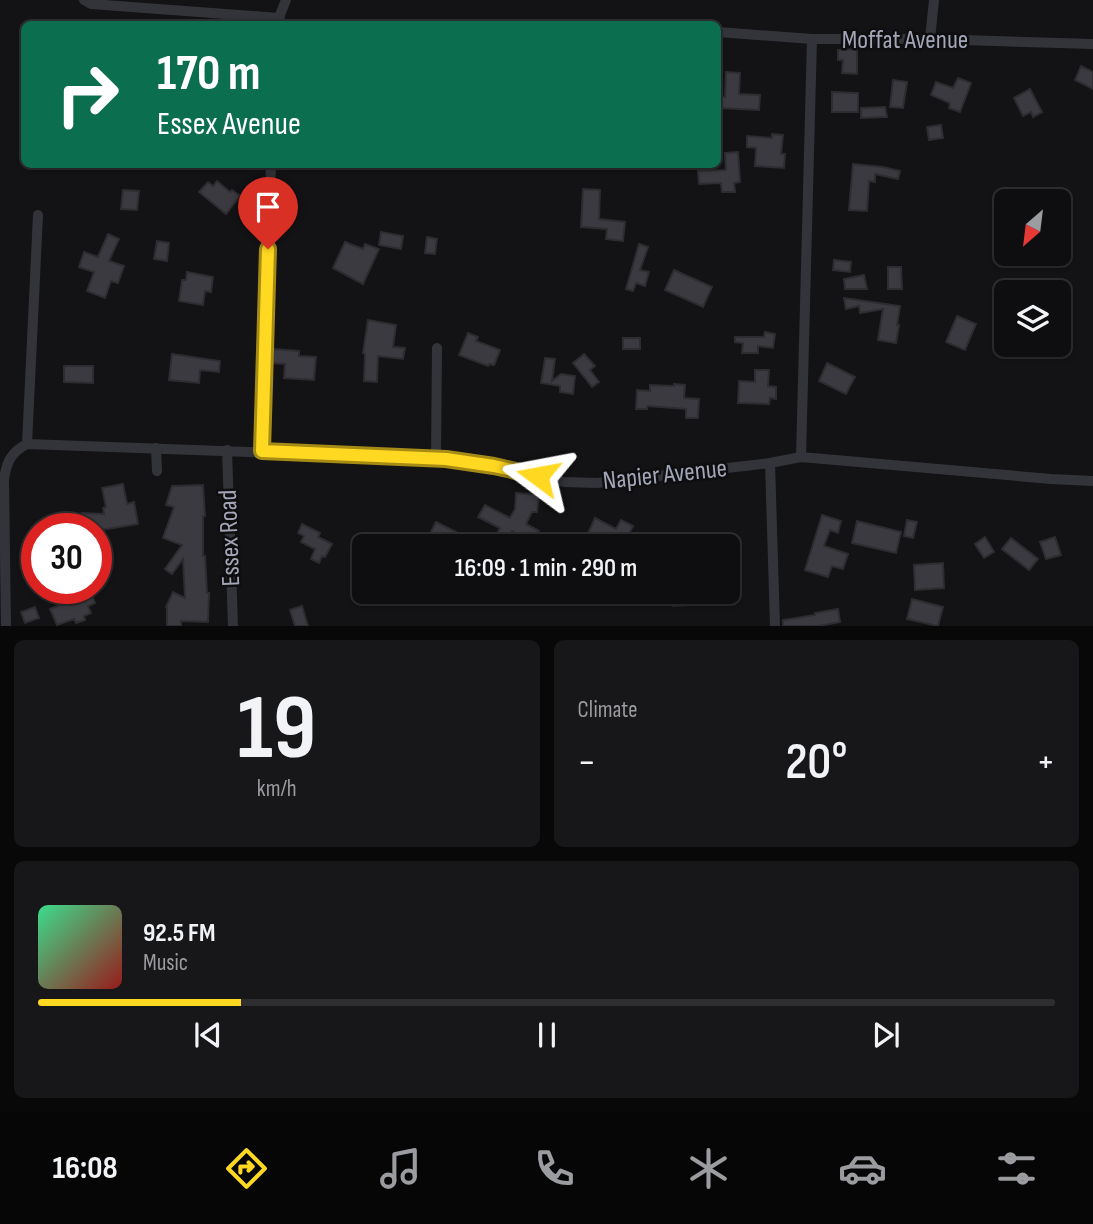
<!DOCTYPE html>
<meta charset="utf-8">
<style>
:root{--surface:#0e0e10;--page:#171719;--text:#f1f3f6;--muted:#9b9c9f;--line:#2e2e30;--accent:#ffd821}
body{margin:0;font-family:"Sofia Sans Condensed",sans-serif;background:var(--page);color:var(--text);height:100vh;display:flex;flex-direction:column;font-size:26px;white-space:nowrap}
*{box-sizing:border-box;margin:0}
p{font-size:23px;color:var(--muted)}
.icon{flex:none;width:38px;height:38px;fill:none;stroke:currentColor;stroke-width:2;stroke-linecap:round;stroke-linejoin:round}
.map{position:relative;height:626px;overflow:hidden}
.sheet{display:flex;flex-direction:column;gap:14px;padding:14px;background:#080809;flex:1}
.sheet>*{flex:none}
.hud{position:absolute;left:21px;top:21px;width:700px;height:147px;border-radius:10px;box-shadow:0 2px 5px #0004,0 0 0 2px var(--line);background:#0b6e4f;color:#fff;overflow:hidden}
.needle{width:46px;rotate:208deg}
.fabs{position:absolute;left:994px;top:189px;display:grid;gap:14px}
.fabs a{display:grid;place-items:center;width:77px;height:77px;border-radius:10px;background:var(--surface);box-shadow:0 2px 5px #0004,0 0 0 2px var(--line);font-size:35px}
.speed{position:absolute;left:21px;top:513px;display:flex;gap:14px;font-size:35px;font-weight:700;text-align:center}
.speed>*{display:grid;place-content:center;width:91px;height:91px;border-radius:50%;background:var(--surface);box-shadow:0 2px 5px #0004,0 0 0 2px var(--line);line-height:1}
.speed .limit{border:10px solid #d22;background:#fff;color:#111}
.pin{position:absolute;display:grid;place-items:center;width:60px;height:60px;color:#fff;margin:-72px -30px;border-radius:50% 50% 50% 0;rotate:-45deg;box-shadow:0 0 7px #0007}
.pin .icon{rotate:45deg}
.me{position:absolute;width:77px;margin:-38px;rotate:283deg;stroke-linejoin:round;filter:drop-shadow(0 0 5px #0008)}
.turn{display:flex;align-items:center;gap:24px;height:147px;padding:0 21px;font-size:32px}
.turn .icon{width:91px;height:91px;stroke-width:2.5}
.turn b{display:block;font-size:49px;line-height:60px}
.big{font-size:52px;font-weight:600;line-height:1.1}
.sheet .card{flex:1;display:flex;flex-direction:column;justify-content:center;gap:10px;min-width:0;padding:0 24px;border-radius:10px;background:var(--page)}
.sheet .dial{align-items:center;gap:0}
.dial b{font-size:91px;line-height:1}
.song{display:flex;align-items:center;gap:21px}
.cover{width:84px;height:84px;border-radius:10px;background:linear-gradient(135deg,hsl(150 70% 55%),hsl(0 70% 35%))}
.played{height:7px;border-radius:4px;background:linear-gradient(90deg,var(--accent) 20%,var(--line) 20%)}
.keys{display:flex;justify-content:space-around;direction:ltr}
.heat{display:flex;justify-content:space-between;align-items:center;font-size:38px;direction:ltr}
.sheet .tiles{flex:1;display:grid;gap:14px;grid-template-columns:1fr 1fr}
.card:last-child{grid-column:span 2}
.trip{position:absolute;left:352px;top:534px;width:388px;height:70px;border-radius:10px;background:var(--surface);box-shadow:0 2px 5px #0004,0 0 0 2px var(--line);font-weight:600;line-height:70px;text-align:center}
.menu{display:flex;height:112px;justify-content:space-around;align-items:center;background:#060606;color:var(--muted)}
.menu .icon{width:49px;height:49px}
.menu .active{color:var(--accent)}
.menu b{font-size:32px;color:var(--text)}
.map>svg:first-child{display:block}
</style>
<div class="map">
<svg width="1093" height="626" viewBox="0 0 1093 626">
<rect width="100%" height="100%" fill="#131315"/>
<path fill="#3a3a40" stroke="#2d2d31" stroke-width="2" d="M857,49V74L842,73L843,60H838V50Z
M1081,66L1093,72V89L1075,80Z
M726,72L740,73L739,94L760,95L759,110L720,108L721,97H725Z
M958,78L971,83L960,112L949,108L950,103L931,95L936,82L953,88Z
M893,80L907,82L903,108L890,107Z
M1030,89L1042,112L1033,117L1031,112L1023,116L1014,98Z
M832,92L858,93V112H832Z
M885,107L887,117L861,118V108Z
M941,125L943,138L929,140L927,127Z
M772,134L783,135L781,154H785L784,168L755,166L756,148L747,147V136L772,138Z
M738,152L740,182L734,183L735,192H722L721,183L699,184L698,171L726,170L725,153Z
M853,164L883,167L900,171L898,179L875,174V182L869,181L867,211L849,210Z
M217,181L230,192L232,190L240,196L226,214L199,192L208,182L213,186Z
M583,189L600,190L599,219L625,222L623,241L606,239L607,229L581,227Z
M123,190L139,191L137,210L121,209Z
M381,232L403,236L401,249L379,245Z
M108,234L119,239L109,261L124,266L118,283L111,281L105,298L87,291L94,272L79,267L84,252L98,257Z
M427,237L437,239L435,254L425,253Z
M157,241L169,243L167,261L154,259Z
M345,242L363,249L365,244L379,249L363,284L333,268Z
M639,244L648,247L640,270L649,272L645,286L636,283L633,291L626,289Z
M834,260L851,262L850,272L833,270Z
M888,267H901L902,289H888Z
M674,270L712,287L703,307L665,290Z
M187,272L213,277L211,292L205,291L203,305L179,301L182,280H186Z
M864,275L867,289H845L844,279Z
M844,298L900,306L897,325H899L896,343L878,340L883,309L860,313L859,306L846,309Z
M957,316L976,324L965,350L946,342Z
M368,320L396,325L393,347L405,348L403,359L378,356L377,382L364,381L365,354L363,353Z
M765,332L775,334L773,348L758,346V353H742L743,343L735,342V337H764Z
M468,333L478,337L476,341L500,350L494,365L489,364L488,366L459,355Z
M623,338H640V349H623Z
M273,349L299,351V356L316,357L314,380L284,378L285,364L273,363Z
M172,354L220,361L219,372L200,370L199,383L169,380Z
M584,354L595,366L590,370L599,382L592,387L573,363Z
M545,358L555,359L552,381L561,374L575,376L573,394L560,392V386L541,383Z
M827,363L855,377L846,394L819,381Z
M64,366H93V383L64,382Z
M755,370H769L768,386L776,387V399L770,398L769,404L738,403L739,381L755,382Z
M674,384L685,385L684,398L699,399L698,418H686V409L647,406V409H636L637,390L650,391V385L674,386Z
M123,484L127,504L134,502L138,524L107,529L81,528L82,513L104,514L103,508L106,507L102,488Z
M203,485L205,516H203V556H205L207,593H209L208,622L181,621V626H167V608L166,607L173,592L185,598L183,559L172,574L165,569L182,545L163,538L174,507L166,505L172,486Z
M516,493L539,495L537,512H532L526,524L539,531L533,542L512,531L505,545L494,539L500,528L478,517L485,505L510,518L515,509Z
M822,515L841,521L838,533L830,530L824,546L848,554L843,569L832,566L828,577L805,570Z
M595,518L616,529L621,520L633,526L626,540L621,537L617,546H601L586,538Z
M907,520L917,522L913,538L904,536Z
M857,521L901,532L896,553L852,543Z
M436,522L456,532L448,546H424Z
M302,524L320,533L318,537L332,544L325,557L322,556L319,563L311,559L315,549L301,542L304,536L298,533Z
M985,537L994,552L984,558L975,544Z
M1055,537L1061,555L1046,559L1040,542Z
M1011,538L1038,559L1029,570L1002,549Z
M943,563L944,588L915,590L914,565Z
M673,592H715V601L689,602V605L673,606Z
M91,593L95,603L88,606L91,613L84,616L85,620L76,623L74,619L57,625L50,609Z
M912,599L943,607L938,626L907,619Z
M302,606L308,626H295L290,610Z
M35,607L39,618L25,623L21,612Z
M838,609L840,622L819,626H783V620L815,615V613Z"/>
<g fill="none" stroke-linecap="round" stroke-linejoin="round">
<path stroke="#33343a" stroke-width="10" d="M84,0L91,4L279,18
M279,24L280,15L286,0
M718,32L812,39H930L1093,44
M930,39L934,0
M27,444L445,459L494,466L564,482L597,483L770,463L801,457L1051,479L1093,481
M27,444L38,215
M156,448L157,471
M227,450L233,626
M262,451L271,164
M801,457L812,39
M436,458L437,348
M770,463L775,626
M6,626L4,480C6,463 11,452 27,444"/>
</g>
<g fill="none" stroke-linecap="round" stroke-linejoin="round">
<defs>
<path id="route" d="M268,249L262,451L446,459L494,466L538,476"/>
</defs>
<use href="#route" stroke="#a68c15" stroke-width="18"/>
<use href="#route" stroke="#ffd821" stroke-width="12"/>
</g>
<g text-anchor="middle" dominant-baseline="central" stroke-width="5" stroke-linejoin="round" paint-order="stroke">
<g font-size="26" fill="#a3a6b7" stroke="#0e0e10">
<text x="905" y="40">Moffat Avenue</text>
<text transform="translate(665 475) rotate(-6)">Napier Avenue</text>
<text transform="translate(230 538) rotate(-92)">Essex Road</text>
</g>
</g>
</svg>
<div class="fabs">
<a><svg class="needle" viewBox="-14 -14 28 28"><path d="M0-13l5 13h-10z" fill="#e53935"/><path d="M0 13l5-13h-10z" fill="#9b9c9f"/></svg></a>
<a><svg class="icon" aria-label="layers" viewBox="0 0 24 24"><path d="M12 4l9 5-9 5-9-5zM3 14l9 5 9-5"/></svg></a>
</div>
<div class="speed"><div class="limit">30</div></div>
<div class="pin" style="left:268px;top:249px;background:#d93025"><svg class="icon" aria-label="arrive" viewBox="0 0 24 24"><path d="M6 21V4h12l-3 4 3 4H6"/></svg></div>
<svg class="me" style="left:538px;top:476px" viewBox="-20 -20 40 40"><path d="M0-17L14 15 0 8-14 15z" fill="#ffd821" stroke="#fff" stroke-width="4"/></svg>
<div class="trip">16:09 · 1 min · 290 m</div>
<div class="hud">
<div class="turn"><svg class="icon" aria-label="right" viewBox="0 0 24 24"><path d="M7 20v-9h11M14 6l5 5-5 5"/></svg><div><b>170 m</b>Essex Avenue</div></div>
</div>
</div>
<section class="sheet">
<div class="tiles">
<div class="card dial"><b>19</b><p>km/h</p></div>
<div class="card"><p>Climate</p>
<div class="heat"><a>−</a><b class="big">20°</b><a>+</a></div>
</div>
<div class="card">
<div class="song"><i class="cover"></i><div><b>92.5 FM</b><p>Music</p></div></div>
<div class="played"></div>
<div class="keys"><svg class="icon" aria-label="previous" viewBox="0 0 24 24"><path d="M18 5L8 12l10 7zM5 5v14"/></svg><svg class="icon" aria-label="pause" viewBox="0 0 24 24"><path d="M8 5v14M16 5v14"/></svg><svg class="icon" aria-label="next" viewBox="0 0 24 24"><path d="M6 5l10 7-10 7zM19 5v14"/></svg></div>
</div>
</div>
</section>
<nav class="menu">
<b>16:08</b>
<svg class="icon active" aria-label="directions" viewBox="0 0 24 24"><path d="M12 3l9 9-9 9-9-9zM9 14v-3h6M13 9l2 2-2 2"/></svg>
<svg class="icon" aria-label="music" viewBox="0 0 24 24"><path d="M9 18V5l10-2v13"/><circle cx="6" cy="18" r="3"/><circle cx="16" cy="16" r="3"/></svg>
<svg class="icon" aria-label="phone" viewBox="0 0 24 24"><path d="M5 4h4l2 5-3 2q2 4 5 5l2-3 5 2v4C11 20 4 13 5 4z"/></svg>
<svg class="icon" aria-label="climate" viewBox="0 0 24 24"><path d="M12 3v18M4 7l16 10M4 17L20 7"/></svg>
<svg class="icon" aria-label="car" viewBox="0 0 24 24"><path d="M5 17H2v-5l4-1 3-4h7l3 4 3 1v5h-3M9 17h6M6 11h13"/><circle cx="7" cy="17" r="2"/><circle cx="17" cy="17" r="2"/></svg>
<svg class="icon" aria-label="filters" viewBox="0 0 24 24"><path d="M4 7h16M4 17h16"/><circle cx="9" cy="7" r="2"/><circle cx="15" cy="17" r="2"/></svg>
</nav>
